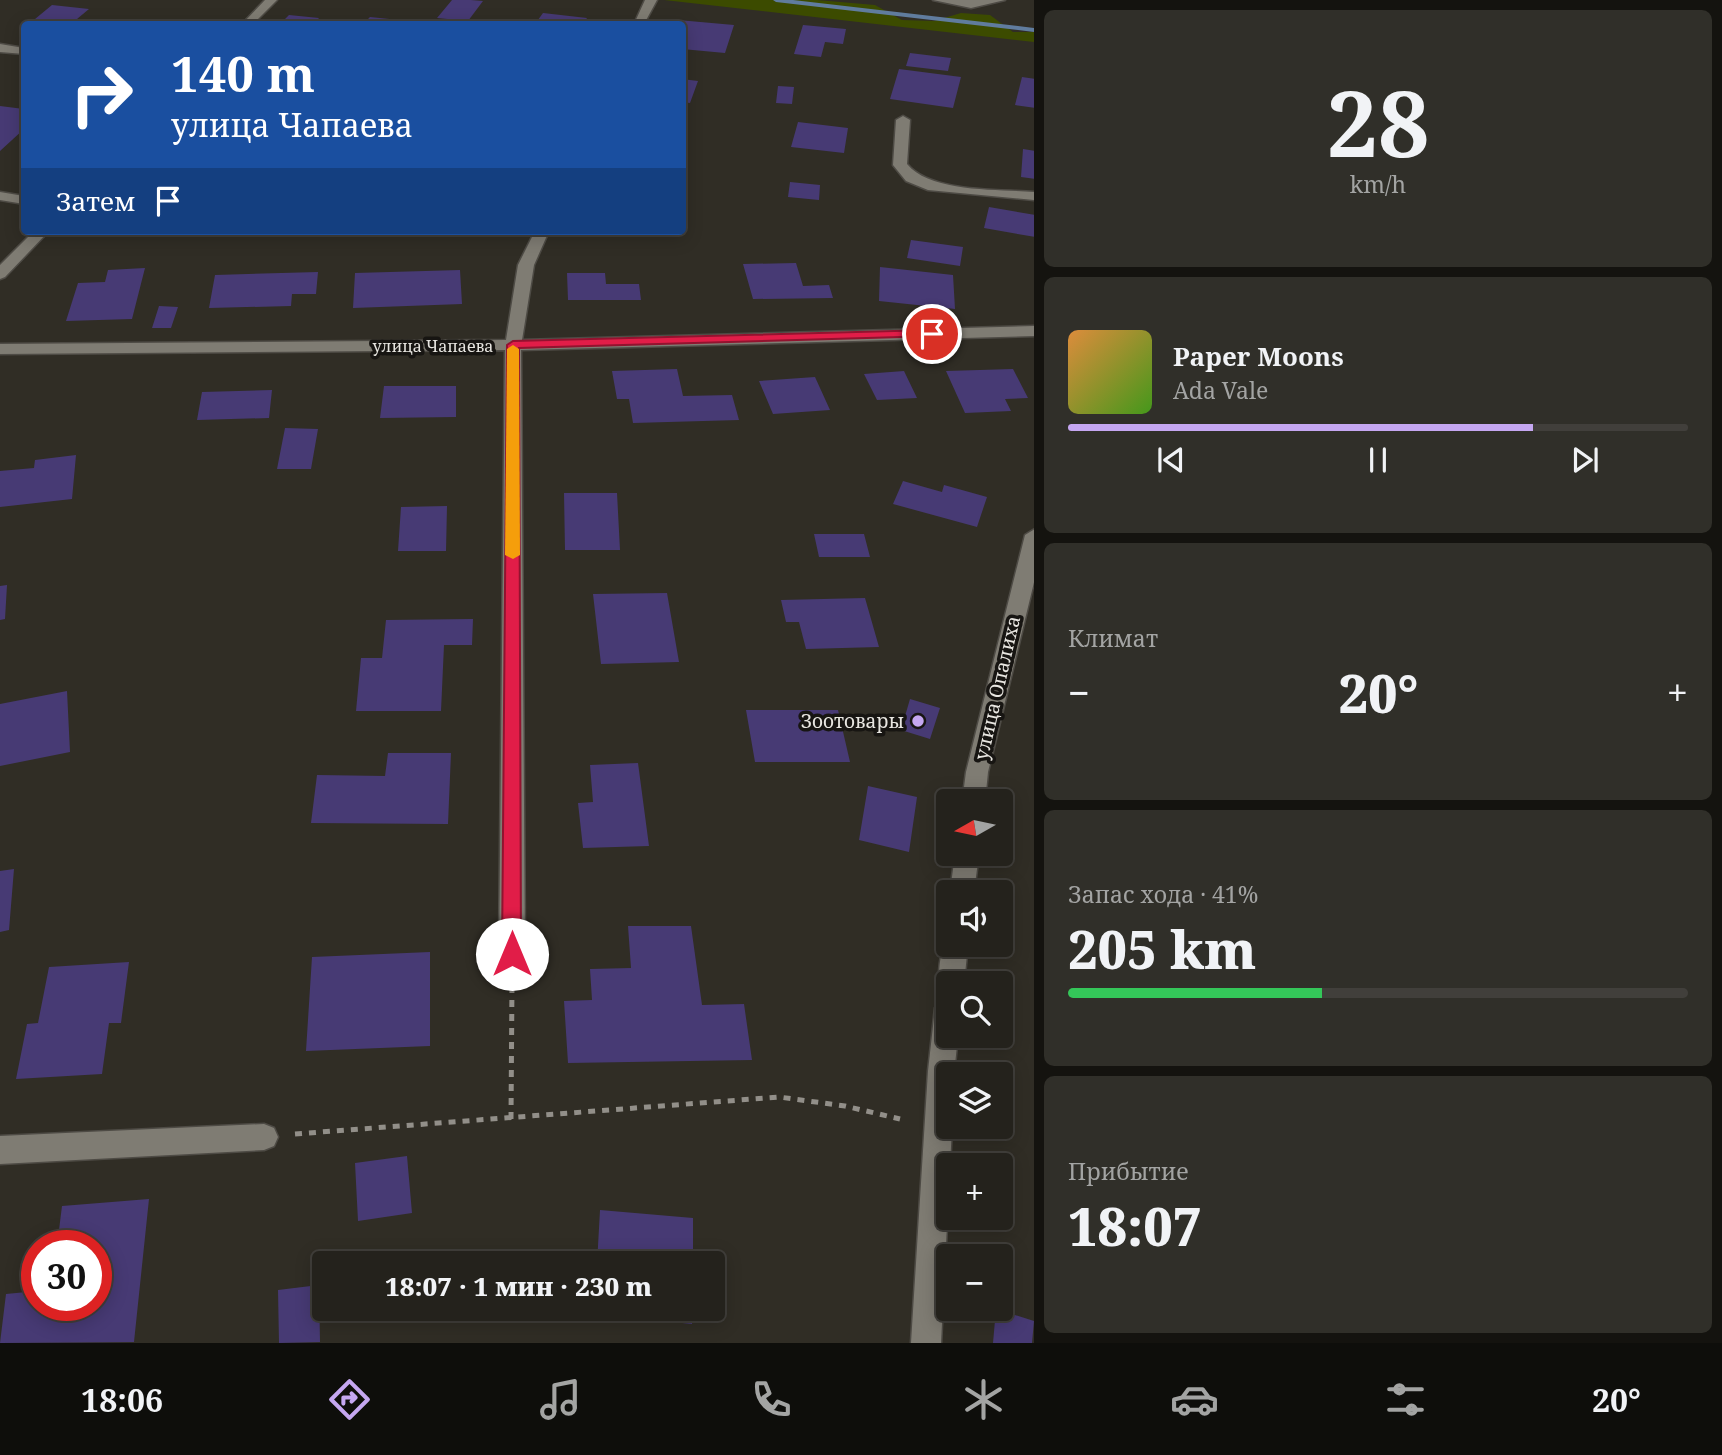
<!DOCTYPE html>
<html lang="ru">
<meta charset="utf-8">
<style>
:root{--surface:#24221c;--page:#302f29;--text:#f1f3f6;--muted:#a3a4a3;--line:#413f3b;--accent:#c5a7f1}
body{margin:0;font-family:"Noto Serif",serif;background:var(--page);color:var(--text);height:100vh;display:flex;flex-direction:column;font-size:26px;white-space:nowrap}
*{box-sizing:border-box;margin:0}
p{font-size:23px;color:var(--muted)}
.icon{flex:none;width:38px;height:38px;fill:none;stroke:currentColor;stroke-width:2;stroke-linecap:round;stroke-linejoin:round}
.map{position:relative;flex:1;overflow:hidden}
.details{display:flex;flex-direction:column;gap:10px;padding:10px;background:#14130f;width:688px}
.details>*{flex:none}
.guide{position:absolute;left:21px;top:21px;width:665px;height:214px;border-radius:7px;box-shadow:0 4px 18px #0003,0 0 0 2px var(--line);background:#1a4fa0;color:#fff;overflow:hidden}
.needle{width:46px;rotate:261deg}
.controls{position:absolute;left:936px;top:789px;display:grid;gap:14px}
.controls a{display:grid;place-items:center;width:77px;height:77px;border-radius:7px;background:var(--surface);box-shadow:0 4px 18px #0003,0 0 0 2px var(--line);font-size:35px}
.speed{position:absolute;left:21px;top:1230px;display:flex;gap:14px;font-size:35px;font-weight:700;text-align:center}
.speed>*{display:grid;place-content:center;width:91px;height:91px;border-radius:50%;background:var(--surface);box-shadow:0 4px 18px #0003,0 0 0 2px var(--line);line-height:1}
.speed .limit{border:10px solid #d22;background:#fff;color:#111}
.pin{position:absolute;display:grid;place-items:center;width:60px;height:60px;color:#fff;margin:-30px;border:4px solid #fff;border-radius:50%;box-shadow:0 2px 7px #0007}
.me{position:absolute;width:77px;margin:-38px;rotate:0deg;stroke-linejoin:round;filter:drop-shadow(0 0 5px #0008)}
.turn{display:flex;align-items:center;gap:24px;height:147px;padding:0 35px;font-size:32px}
.turn .icon{width:91px;height:91px;stroke-width:2.5}
.turn b{display:block;font-size:49px;line-height:60px}
.then{display:flex;align-items:center;height:66px;padding:0 35px;background:#0003;gap:14px;font-size:26px}
.big{font-size:52px;font-weight:800;line-height:1.1}
.details .tile{flex:1;display:flex;flex-direction:column;justify-content:center;gap:10px;min-width:0;padding:0 24px;border-radius:10px;background:var(--page)}
.details .dial{align-items:center;gap:0}
.dial b{font-size:91px;line-height:1}
.song{display:flex;align-items:center;gap:21px}
.cover{width:84px;height:84px;border-radius:10px;background:linear-gradient(135deg,hsl(30 70% 55%),hsl(100 70% 35%))}
.played{height:7px;border-radius:4px;background:linear-gradient(90deg,var(--accent) 75%,var(--line) 75%)}
.keys{display:flex;justify-content:space-around;direction:ltr}
.heat{display:flex;justify-content:space-between;align-items:center;font-size:38px;direction:ltr}
.charge{height:10px;border-radius:5px;background:linear-gradient(90deg,#34c759 41%,var(--line) 0)}
.trip{position:absolute;left:312px;top:1251px;width:413px;height:70px;border-radius:7px;background:var(--surface);box-shadow:0 4px 18px #0003,0 0 0 2px var(--line);font-weight:800;line-height:70px;text-align:center}
.dock{display:flex;height:112px;justify-content:space-around;align-items:center;background:#0e0e0b;color:var(--muted)}
.dock .icon{width:49px;height:49px}
.dock .active{color:var(--accent)}
.dock b{font-size:32px;color:var(--text)}
main{display:flex;flex:1;min-height:0}
.map>svg:first-child{display:block}
</style>
<main>
<div class="map">
<svg width="1035" height="1343" viewBox="0 0 1035 1343">
<rect width="100%" height="100%" fill="#302d25"/>
<path fill="#3c4b00" d="M629,0H817L875,5L902,20L934,21L961,13L990,15L1013,32H1034V42L664,0Z"/>
<g fill="none" stroke-linecap="round" stroke-linejoin="round">
<path fill="#607c9e" fill-rule="evenodd" d="M773,0H793L1035,28V32L776,2Z"/>
</g>
<path fill="#473a74" d="M452,0H471L483,1L468,21L437,18Z
M52,5L89,9L71,24H29Z
M543,13L587,18L583,24H535Z
M289,15L319,18L314,24H280Z
M370,17L399,20L396,24H363Z
M678,20L734,25L725,53L682,49V24H676Z
M803,25L846,29L843,44L825,42L821,57L794,54Z
M910,53L951,58L948,71L906,66Z
M899,69L961,77L953,108L890,99Z
M1022,77L1035,79V108L1015,105Z
M682,79L698,81L690,103L682,102Z
M778,86L794,87L792,104L776,103Z
M0,106L24,109V129L0,151Z
M798,122L848,128L844,153L791,147Z
M1023,149L1035,151V179L1021,177Z
M790,182L820,185L819,200L788,197Z
M989,207L1035,215V237L984,228Z
M911,240L963,247L960,266L907,258Z
M796,263L803,286L829,285L833,298L753,299L743,264Z
M880,267L953,275L955,309L879,301Z
M145,268L132,319L66,321L78,283L105,282L108,270Z
M460,270L462,304L353,308L355,273Z
M318,272L316,294H292L291,306L209,308L215,275Z
M567,273H605L606,284H639L641,300H568Z
M159,306L178,307L171,328H152Z
M677,369L683,396L732,395L739,420L633,423L629,399H617L612,371Z
M1013,369L1028,398L1005,399L1011,411L965,413L946,371Z
M904,371L917,398L877,400L864,374Z
M815,377L830,410L773,414L759,381Z
M384,386H456V417L380,418Z
M272,390L269,418L197,420L202,392Z
M285,428L318,429L311,469H277Z
M76,455L72,499L0,507V471L34,468L35,460Z
M903,481L942,492L944,485L987,497L977,527L893,504Z
M564,493H617L620,550H565Z
M447,506L446,551H398L401,507Z
M814,534H864L870,557H819Z
M7,585L5,619L0,620V586Z
M667,593L679,662L601,664L593,594Z
M865,598L879,647L806,649L799,622H786L781,600Z
M473,619L472,645H444L441,711H356L361,658H382L386,620Z
M67,691L70,752L0,766V704Z
M910,699L940,708L930,739L901,730Z
M746,710H838L850,762H755Z
M388,753H451L448,824L311,823L317,775L385,776Z
M638,763L649,846L583,848L578,803L593,802L590,765Z
M868,786L917,797L909,852L859,840Z
M14,869L9,930L0,932V871Z
M628,926H691L702,1005L744,1004L752,1060L568,1063L564,1001L592,1000L590,969L631,968Z
M430,952V1046L306,1051L312,957Z
M129,962L121,1023H109L102,1074L16,1079L27,1024L38,1023L49,967Z
M407,1156L412,1213L358,1221L355,1163Z
M149,1199L134,1342L0,1343L6,1294L37,1291V1306H96V1246H57L62,1206Z
M600,1210L693,1218V1264H597Z
M319,1285L320,1342L279,1343L278,1290Z
M563,1309H693L692,1324L563,1311Z
M996,1309L1034,1321L1032,1343H993Z"/>
<g fill="none" stroke-linecap="round" stroke-linejoin="round">
<defs>
<path id="minor" d="M265,0H277L253,24H242Z
M645,0H657L644,24H634Z
M933,0H1005L971,8Z
M0,44L24,48V54L0,52Z
M903,116L910,120L907,164C931,193 998,189 1035,192V200L928,190L906,181L893,165L896,120Z
M0,192L24,196V204L0,200Z
M34,231H49L5,277L0,279V265Z
M535,231H549L534,265L522,340L1035,326V336L521,350L525,954L521,962L512,965L503,962L499,954L505,350L0,354V344L506,340L518,265Z
M1035,529V578L988,772L985,802H962L966,772L1025,535Z
M955,854H979L974,892H950Z
M948,937V945H968L964,984H948V994L942,992C936,978 940,949 948,937Z
M948,996V1036H958L954,1074H948V1127H952L941,1343H911L928,1071L935,1008L939,1000Z
M264,1124L274,1128L278,1137L274,1146L264,1150L0,1164V1136Z"/>
</defs>
<use href="#minor" stroke="#4e4b45" stroke-width="3"/>
<path stroke="#928f89" stroke-width="5" stroke-dasharray="7 7" stroke-linecap="butt" d="M511,1119L512,983
M295,1134L779,1097L845,1106L900,1119"/>
<use href="#minor" fill="#7f7c73" fill-rule="evenodd"/>
</g>
<path fill="#e11d48" stroke="#92132f" stroke-width="2" d="M932,330L936,331V336L519,348L521,954L518,960L512,963L505,960L502,954L507,345L513,341Z"/>
<path fill="#f59e0b" d="M513,345L519,349L520,555L513,559L505,555L507,349Z"/>
<circle fill="#c5a7f1" stroke="#171512" stroke-width="2.5" cx="918" cy="721" r="7"/>
<g text-anchor="middle" dominant-baseline="central" stroke-width="7" stroke-linejoin="round" paint-order="stroke">
<g font-size="16" fill="#e8e6e1" stroke="#171512">
<text x="433" y="346">улица Чапаева</text>
</g>
<g font-size="19" fill="#e8e6e1" stroke="#171512">
<text transform="translate(997 688) rotate(-77)">улица Опалиха</text>
</g>
<g font-size="19" fill="#e8e6e1" stroke="#171512" text-anchor="end">
<text x="904" y="721">Зоотовары</text>
</g>
</g>
</svg>
<div class="controls">
<a><svg class="needle" viewBox="-14 -14 28 28"><path d="M0-13l5 13h-10z" fill="#e53935"/><path d="M0 13l5-13h-10z" fill="#a3a4a3"/></svg></a>
<a><svg class="icon" aria-label="sound" viewBox="0 0 24 24"><path d="M4 9h4l5-4v14l-5-4H4zM17 9q2 3 0 6"/></svg></a>
<a><svg class="icon" aria-label="search" viewBox="0 0 24 24"><circle cx="10" cy="10" r="6"/><path d="M15 15l6 6"/></svg></a>
<a><svg class="icon" aria-label="layers" viewBox="0 0 24 24"><path d="M12 4l9 5-9 5-9-5zM3 14l9 5 9-5"/></svg></a>
<a>+</a>
<a>−</a>
</div>
<div class="speed"><div class="limit">30</div></div>
<div class="pin" style="left:932px;top:334px;background:#d93025"><svg class="icon" aria-label="arrive" viewBox="0 0 24 24"><path d="M6 21V4h12l-3 4 3 4H6"/></svg></div>
<svg class="me" style="left:512px;top:954px" viewBox="-20 -20 40 40"><circle r="19" fill="#fff"/><path d="M0-13L10 11 0 6-10 11z" fill="#e11d48"/></svg>
<div class="trip">18:07 · 1 мин · 230 m</div>
<div class="guide">
<div class="turn"><svg class="icon" aria-label="right" viewBox="0 0 24 24"><path d="M7 20v-9h11M14 6l5 5-5 5"/></svg><div><b>140 m</b>улица Чапаева</div></div>
<div class="then">Затем<svg class="icon" aria-label="arrive" viewBox="0 0 24 24"><path d="M6 21V4h12l-3 4 3 4H6"/></svg></div>
</div>
</div>
<section class="details">
<div class="tile dial"><b>28</b><p>km/h</p></div>
<div class="tile">
<div class="song"><i class="cover"></i><div><b>Paper Moons</b><p>Ada Vale</p></div></div>
<div class="played"></div>
<div class="keys"><svg class="icon" aria-label="previous" viewBox="0 0 24 24"><path d="M18 5L8 12l10 7zM5 5v14"/></svg><svg class="icon" aria-label="pause" viewBox="0 0 24 24"><path d="M8 5v14M16 5v14"/></svg><svg class="icon" aria-label="next" viewBox="0 0 24 24"><path d="M6 5l10 7-10 7zM19 5v14"/></svg></div>
</div>
<div class="tile"><p>Климат</p>
<div class="heat"><a>−</a><b class="big">20°</b><a>+</a></div>
</div>
<div class="tile"><p>Запас хода · 41%</p><b class="big">205 km</b><div class="charge"></div></div>
<div class="tile"><p>Прибытие</p><b class="big">18:07</b></div>
</section>
</main>
<nav class="dock">
<b>18:06</b>
<svg class="icon active" aria-label="directions" viewBox="0 0 24 24"><path d="M12 3l9 9-9 9-9-9zM9 14v-3h6M13 9l2 2-2 2"/></svg>
<svg class="icon" aria-label="music" viewBox="0 0 24 24"><path d="M9 18V5l10-2v13"/><circle cx="6" cy="18" r="3"/><circle cx="16" cy="16" r="3"/></svg>
<svg class="icon" aria-label="phone" viewBox="0 0 24 24"><path d="M5 4h4l2 5-3 2q2 4 5 5l2-3 5 2v4C11 20 4 13 5 4z"/></svg>
<svg class="icon" aria-label="climate" viewBox="0 0 24 24"><path d="M12 3v18M4 7l16 10M4 17L20 7"/></svg>
<svg class="icon" aria-label="car" viewBox="0 0 24 24"><path d="M5 17H2v-5l4-1 3-4h7l3 4 3 1v5h-3M9 17h6M6 11h13"/><circle cx="7" cy="17" r="2"/><circle cx="17" cy="17" r="2"/></svg>
<svg class="icon" aria-label="filters" viewBox="0 0 24 24"><path d="M4 7h16M4 17h16"/><circle cx="9" cy="7" r="2"/><circle cx="15" cy="17" r="2"/></svg>
<b>20°</b>
</nav>
